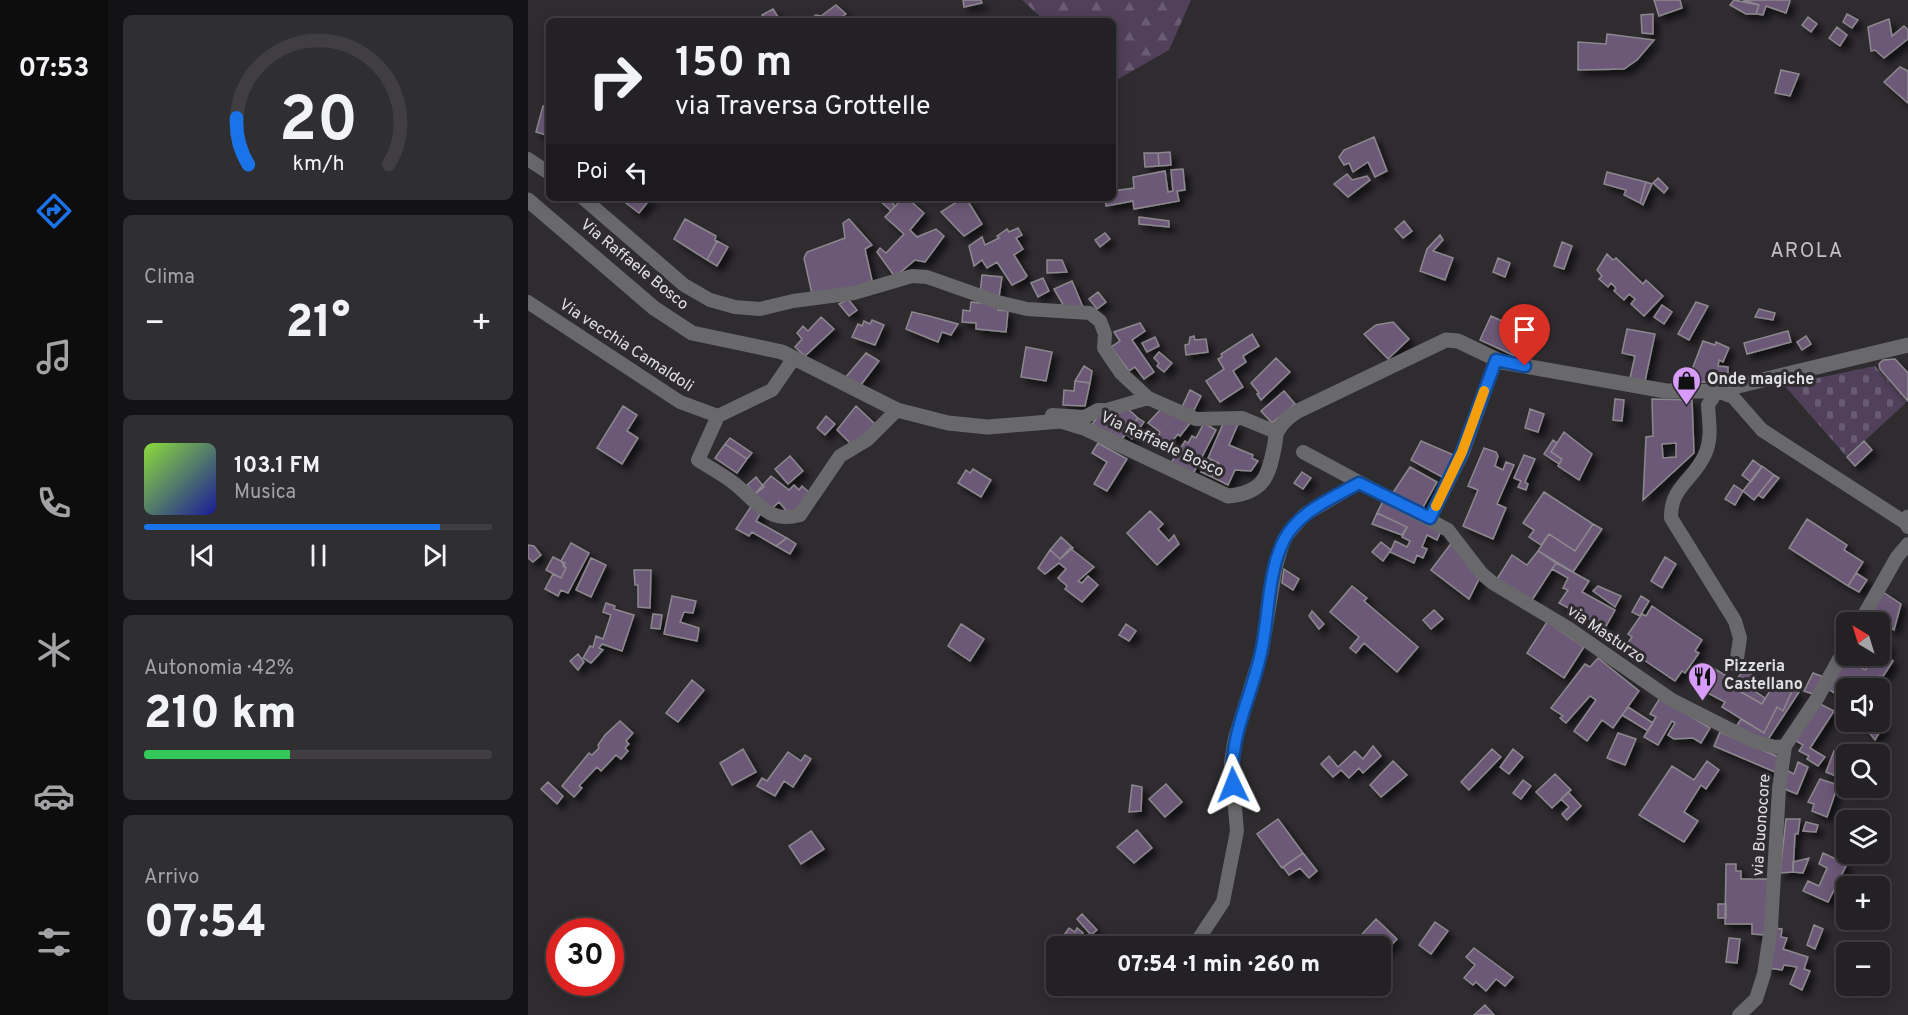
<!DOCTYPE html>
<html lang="it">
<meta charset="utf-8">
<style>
:root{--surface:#232124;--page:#2f2e31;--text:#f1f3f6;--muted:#a3a3a6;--line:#403e41;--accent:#1a73e8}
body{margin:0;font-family:Overpass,sans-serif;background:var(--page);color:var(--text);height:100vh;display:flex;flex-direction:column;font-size:22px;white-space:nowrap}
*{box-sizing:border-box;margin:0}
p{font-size:20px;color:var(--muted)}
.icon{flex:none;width:33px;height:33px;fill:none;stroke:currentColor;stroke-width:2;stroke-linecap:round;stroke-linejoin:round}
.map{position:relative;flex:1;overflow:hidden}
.sheet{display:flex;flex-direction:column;gap:15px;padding:15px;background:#131214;width:420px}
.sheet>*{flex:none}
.guide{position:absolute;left:18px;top:18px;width:570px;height:183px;border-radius:9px;box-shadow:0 3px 15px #0003,0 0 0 2px var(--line);background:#232124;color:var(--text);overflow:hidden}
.needle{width:39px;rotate:322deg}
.tools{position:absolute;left:1308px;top:612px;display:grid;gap:12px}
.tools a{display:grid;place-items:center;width:54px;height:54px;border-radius:9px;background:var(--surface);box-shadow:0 3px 15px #0003,0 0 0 2px var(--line);font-size:30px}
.speed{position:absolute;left:18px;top:918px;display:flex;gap:12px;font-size:30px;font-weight:700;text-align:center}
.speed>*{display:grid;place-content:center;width:78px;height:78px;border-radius:50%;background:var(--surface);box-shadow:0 3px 15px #0003,0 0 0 2px var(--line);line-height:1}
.speed .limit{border:9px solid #d22;background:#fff;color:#111}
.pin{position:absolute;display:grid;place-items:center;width:51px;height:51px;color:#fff;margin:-62px -26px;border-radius:50% 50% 50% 0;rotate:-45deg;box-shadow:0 0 6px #0007}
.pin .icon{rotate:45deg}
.me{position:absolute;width:66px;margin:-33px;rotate:358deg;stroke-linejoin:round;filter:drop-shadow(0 0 4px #0008)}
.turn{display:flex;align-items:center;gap:21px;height:126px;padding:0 30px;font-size:27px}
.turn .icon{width:78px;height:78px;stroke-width:2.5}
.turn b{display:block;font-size:42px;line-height:51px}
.then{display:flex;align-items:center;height:57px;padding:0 30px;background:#0003;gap:12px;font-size:22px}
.big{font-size:45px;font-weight:800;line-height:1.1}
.sheet .tile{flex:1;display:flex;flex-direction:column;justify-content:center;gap:9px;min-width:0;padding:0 21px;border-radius:9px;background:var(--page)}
.sheet .dial{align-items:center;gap:0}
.dial svg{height:156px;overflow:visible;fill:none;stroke:var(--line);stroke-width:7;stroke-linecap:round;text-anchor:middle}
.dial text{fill:var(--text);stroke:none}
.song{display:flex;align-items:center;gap:18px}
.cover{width:72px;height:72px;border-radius:9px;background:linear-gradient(135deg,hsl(90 70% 55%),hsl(240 70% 35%))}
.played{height:6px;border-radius:3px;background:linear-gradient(90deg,var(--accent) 85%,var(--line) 85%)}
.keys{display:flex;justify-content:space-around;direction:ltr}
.heat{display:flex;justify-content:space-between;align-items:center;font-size:33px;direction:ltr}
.charge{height:9px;border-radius:4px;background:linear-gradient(90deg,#34c759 42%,var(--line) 0)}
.trip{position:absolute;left:518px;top:936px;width:345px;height:60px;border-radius:9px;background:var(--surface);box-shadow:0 3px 15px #0003,0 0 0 2px var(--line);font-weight:800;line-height:60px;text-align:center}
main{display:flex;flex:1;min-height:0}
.tabs{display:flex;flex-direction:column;width:108px;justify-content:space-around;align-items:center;background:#0e0d0e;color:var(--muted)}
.tabs .icon{width:42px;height:42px}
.tabs .active{color:var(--accent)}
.tabs b{font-size:27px;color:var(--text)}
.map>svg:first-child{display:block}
</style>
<main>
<nav class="tabs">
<b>07:53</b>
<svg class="icon active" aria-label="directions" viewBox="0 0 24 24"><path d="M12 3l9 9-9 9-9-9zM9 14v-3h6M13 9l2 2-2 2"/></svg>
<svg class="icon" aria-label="music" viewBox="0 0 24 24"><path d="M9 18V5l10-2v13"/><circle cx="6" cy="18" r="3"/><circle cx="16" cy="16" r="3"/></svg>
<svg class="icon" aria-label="phone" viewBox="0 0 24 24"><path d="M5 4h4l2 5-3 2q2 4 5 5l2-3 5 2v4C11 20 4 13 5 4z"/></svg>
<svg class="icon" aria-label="climate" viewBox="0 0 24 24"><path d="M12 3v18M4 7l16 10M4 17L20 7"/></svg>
<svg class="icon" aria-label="car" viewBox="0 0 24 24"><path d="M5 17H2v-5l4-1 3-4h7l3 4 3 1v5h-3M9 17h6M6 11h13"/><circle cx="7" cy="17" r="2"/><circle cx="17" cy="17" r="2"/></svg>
<svg class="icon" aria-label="filters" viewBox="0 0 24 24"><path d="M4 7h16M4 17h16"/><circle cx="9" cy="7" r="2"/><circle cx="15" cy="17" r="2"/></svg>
</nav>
<section class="sheet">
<div class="tile dial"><svg viewBox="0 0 100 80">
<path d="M14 69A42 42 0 1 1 86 69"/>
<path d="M14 69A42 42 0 0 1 8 45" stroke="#1a73e8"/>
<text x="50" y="56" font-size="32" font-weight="700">20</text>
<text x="50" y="72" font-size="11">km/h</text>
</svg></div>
<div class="tile"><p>Clima</p>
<div class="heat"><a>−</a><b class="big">21°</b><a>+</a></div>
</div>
<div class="tile">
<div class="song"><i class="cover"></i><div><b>103.1 FM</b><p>Musica</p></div></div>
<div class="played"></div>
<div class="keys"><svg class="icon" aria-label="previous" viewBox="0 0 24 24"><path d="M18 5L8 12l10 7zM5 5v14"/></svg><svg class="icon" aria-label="pause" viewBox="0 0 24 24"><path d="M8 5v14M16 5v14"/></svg><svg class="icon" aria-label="next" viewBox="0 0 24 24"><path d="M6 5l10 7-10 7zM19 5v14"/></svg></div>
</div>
<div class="tile"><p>Autonomia · 42%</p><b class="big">210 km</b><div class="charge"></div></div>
<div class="tile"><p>Arrivo</p><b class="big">07:54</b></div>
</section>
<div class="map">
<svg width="1380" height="1015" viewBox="0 0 1380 1015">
<defs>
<pattern id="forest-firs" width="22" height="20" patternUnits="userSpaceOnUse" patternTransform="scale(1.5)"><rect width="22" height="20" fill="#504059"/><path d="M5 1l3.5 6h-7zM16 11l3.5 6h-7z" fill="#695b71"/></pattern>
<pattern id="cemetery-stones" width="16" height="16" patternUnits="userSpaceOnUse" patternTransform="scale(1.5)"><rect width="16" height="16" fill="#504059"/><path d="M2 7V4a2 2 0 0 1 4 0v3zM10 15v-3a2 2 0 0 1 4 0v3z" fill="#695b71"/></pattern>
<filter id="shadow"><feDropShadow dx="5.5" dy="5.5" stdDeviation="3" flood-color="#0009"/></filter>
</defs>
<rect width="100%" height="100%" fill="#2f2c30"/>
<path fill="url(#forest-firs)" d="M494,0H663L641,50L585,82V21H517Z"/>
<path fill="url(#cemetery-stones)" d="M1347,366L1380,401L1319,457L1256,385Z"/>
<path fill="#6c5877" stroke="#8c898e" stroke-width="1.5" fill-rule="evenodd" filter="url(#shadow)" d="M435,0H453L454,3L436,7Z
M1126,0H1152L1154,8L1131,16Z
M1206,0L1231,5L1228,14H1218L1202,5Z
M1215,0H1261L1262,1L1258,13L1238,6L1235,15L1228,14L1231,5Z
M308,5L318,14L308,21H279L288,15L293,16Z
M245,9L250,17L240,21L234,15Z
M1125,14V34L1114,33L1113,15Z
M1319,14L1330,20L1324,28L1315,22Z
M1280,17L1289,24L1283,32L1274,25Z
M1361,19L1364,36L1376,26L1380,30V39L1356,58L1347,50L1343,51L1340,27Z
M1309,27L1319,35L1312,46L1301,38Z
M1079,34L1126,40L1109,60L1096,69L1050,70V42L1078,44Z
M1372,67L1380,71V103L1356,82Z
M1253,70L1271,74L1262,96L1247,93Z
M15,106L21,107V136L8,132Z
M846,137L859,171L847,177L840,162L825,172L821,163L816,165L811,157L816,150Z
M642,152L643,165L631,166L630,153Z
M616,153H630L631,166L617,167Z
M655,169L657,190L649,191L651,201L606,209L605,201L578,206L577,198H585V191L606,188L605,177L637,171L640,192L645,191L643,170Z
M1079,172L1118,182L1112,203L1096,195L1098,190L1076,184Z
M819,174L824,180L839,176L842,180L820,197L806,184Z
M1130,178L1140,188L1136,193L1125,183Z
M1118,182L1124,184L1115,205L1112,203Z
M102,198H123L111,213L98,203Z
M349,198H361L367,206L363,211Z
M375,198H379L396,213L382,230L389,237L408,229L416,236L397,262L387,260L367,277L349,252L352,248L358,253L376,234L357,217Z
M435,198H438L454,224L436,236L413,212Z
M611,217L641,221V227L611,224Z
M157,219L188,236L187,240L189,241L179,260L146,239Z
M321,219L344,245L337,249L345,285L284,294L276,258L279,252L317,238L315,223Z
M876,221L884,231L875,238L867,229Z
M490,228L494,235L488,238L495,249L486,255L499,276L496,279L484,285L469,262L459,268L454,260L446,266L441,246L454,237L457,245L471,238L469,236L479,229L481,232Z
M577,233L582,239L572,247L567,240Z
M912,235L915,240L905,251L925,258L917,280L892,271L899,249Z
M189,241L200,247L189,266L179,260Z
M1034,242L1044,246L1036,269L1026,266Z
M1079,254L1085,260L1088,258L1115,284L1118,280L1135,296L1116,316L1103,304L1107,299L1101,294L1096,300L1086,291L1088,288L1083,283L1080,287L1071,279L1074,276L1069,270Z
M970,258L982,263L977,277L965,272Z
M519,260H534L539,272L519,273Z
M454,275L474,277L471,297L452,294Z
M515,278L521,291L510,297L503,283Z
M544,281L555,307L537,308L526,289Z
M570,292L578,302L569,309L561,299Z
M320,299L329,310L321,316L311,304Z
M443,302L471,305L470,310L480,311L478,332L448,329V323L434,322L435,310L442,311Z
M1168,302L1180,306L1161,340L1150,334Z
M1134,305L1144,312L1136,324L1126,317Z
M1231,309L1247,313L1245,320L1227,317Z
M384,312L401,316L430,324L423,335L414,332L410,342L378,329Z
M963,316L998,332L987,356L952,340Z
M293,317L306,329L277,356L267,347L274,339L269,333L275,326L280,331Z
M344,320L356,325L347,345L324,337L330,324L334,326L336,321L342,324Z
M865,322L881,339L860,359L836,334L848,325Z
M612,323L617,331L604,340L626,372L616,379L607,367L601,371L583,347L592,341L586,332Z
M1099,329L1127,334L1117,381L1102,378L1107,356L1094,353Z
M1260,331L1263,342L1219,354L1216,343Z
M724,334L731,346L715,356L718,362L705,371L715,387L692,402L678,381L696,369L690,359L694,357L693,354Z
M666,336L667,340L678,339L680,352L658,355L657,345L661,344L662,337Z
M1278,336L1283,344L1274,350L1269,342Z
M627,337L631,346L619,352L614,343Z
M1175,341L1187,345L1188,342L1201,348L1195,362L1191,360L1190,366L1200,367V382H1164L1165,367Z
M498,347L524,352L518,381L493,377Z
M631,352L644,363L636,372L629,366L631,363L626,358Z
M338,353L351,361L332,386L317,378Z
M748,358L762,372L733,400L729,394L731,393L723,383Z
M1367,359L1380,373V401L1352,369L1351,364L1355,360Z
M556,366L564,371L562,383L547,381Z
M547,381L562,383L557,406L535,405L536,390L546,391Z
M662,390L673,396L665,412L654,407Z
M756,391L767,404L744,423L733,411Z
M1087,399L1096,400L1094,421L1085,420Z
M1124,399L1164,400L1166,453L1115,500L1118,437L1125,436ZM1148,443V457L1135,458L1134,444Z
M95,406L109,415L99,431L110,438L94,464L69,448Z
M328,406L347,424L325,446L309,430Z
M635,407L663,422L652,436L650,434L641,445L630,436L632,432L620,423Z
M599,408L610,418L594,439L564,425L572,412L584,417Z
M1002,409L1016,414L1010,432L997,428Z
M298,416L307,424L297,435L289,428Z
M610,418L616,422L604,439L598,434Z
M676,423L688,430L665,474L643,463L657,441L660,443L664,436L668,438Z
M695,424H710L701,445L725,455L724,458L730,461L723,471L707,470L700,485L684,477L691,463L680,458Z
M1036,432L1064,454L1051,480L1030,466L1034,459L1023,452Z
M202,438L224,453L219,459L197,444Z
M1025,440L1029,443L1023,452L1034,459L1031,464L1016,454Z
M893,441L926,455L914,477L883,460Z
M1336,441L1344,450L1327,466L1319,457Z
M570,443L599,459L579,491L566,484L579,462L564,453Z
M197,444L219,459L209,473L187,458Z
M956,448L968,452L970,456L967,466L975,470L978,462L986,465L969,504L978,508L965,539L935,526L950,490L940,486Z
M996,455L1007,459L997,482L1000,484L998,490L990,487L993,481L986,478Z
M262,456L275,471L260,484L247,469Z
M680,458L691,463L684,477L673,472Z
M1225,460L1234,467L1223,482L1214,475Z
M1234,466L1246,475L1226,500L1215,491Z
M882,467L909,482L894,509L864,494Z
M445,469L463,480L453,497L430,483L438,470L442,473Z
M774,472L783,478L775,489L766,483Z
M1246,475L1251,478L1235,498L1230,495Z
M243,476L261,490L266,485L271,490L274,486L284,495L262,515L251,502L242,510L227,494Z
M228,477L236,487L227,494L219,485Z
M1206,485L1215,491L1207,505L1197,499Z
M1016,492L1065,524L1047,551L1021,534L1013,545L1001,537L1006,530L995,523Z
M855,501L913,531L909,540L899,535L894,547L899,549L895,558L889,555L886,563L862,552L867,541L879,547L882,541L874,537L879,527L849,513Z
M224,505L234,511L228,521L259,538L248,546L224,532L221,536L208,529Z
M622,511L635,524L630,529L641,541L646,535L651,544L629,565L599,533Z
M849,513L879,527L874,535L844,524Z
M1279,519L1319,545L1316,550L1335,562L1320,586L1261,548Z
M1065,524L1074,529L1045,572L1010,551L1021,534L1047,551Z
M533,537L545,548L532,559L522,550Z
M259,538L268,544L262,554L248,546Z
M925,541L952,577L941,599L903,570Z
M853,542L863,550L855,561L844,552Z
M43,543L61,553L40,593L33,590L30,596L17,589L25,574L33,578L38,568L33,561Z
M0,545L6,546L13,555L5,562L0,558Z
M542,548L566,567L550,581L554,583L560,576L570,585L554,602L537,589L539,586L530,578L538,569L531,563L517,574L510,568L522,550L532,559Z
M1010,551L1028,563L1004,600L969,579L984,555L999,565Z
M25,557L37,563L35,566L38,568L33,578L18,570Z
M1137,557L1148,564L1134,588L1123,581Z
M63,558L78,565L63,597L48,590Z
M1028,563L1061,581L1054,592L1087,610L1077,628L1031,603L1040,590L1035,588L1040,578L1024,569Z
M756,569L771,579L765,590L754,583Z
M106,570H123L122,608L110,607V585H107Z
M1328,573L1339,580L1331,592L1320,586Z
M824,586L839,598L836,601L890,647L869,672L836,643L828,653L822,648L831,637L802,612Z
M1070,586L1093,596L1087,607L1065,591Z
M1355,592L1373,604L1366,630L1343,612Z
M144,596L168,601L165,613L156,612L152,622L171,628L169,641L136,634Z
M1113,596L1121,601L1112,616L1104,612Z
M78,603L87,606L86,609L106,615L94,651L74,644L71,648L75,650L63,663L55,658L62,646L65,647L68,636L75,639L83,615L75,612Z
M1124,606L1174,640L1167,651L1171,653L1157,673L1154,671L1147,681L1097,647L1104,637L1100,634L1114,614L1118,616Z
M906,610L915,619L903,629L895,620Z
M784,611L796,624L791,629L781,616Z
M125,614L134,615L132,629L123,628Z
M1019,622L1056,647L1036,678L999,653Z
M433,624L456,639L442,661L420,646Z
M598,624L608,631L601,641L591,635Z
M1352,640L1362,647L1356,655L1365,661L1354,678L1352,676L1349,680L1347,678L1340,688H1318L1316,699L1300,689L1318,657L1337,670L1347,656H1352Z
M50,654L56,662L50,670L42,661Z
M1070,658L1111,691L1085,728L1074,720L1059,741L1046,731L1068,700L1062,696L1038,723L1032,718L1035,716L1023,708L1057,664L1062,667Z
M1217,667L1224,676L1222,688L1237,698L1234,704L1204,687Z
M1185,668L1197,675L1195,678L1202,682L1201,685L1234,704L1249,679L1265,689L1255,711L1249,707L1236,733L1194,707L1197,702L1172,689Z
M1285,673L1298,678L1288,695L1276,691Z
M164,680L176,690L150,722L138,713Z
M1265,689L1271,692L1239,741L1208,727L1213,719L1236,733L1249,707L1255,711Z
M1132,698L1182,728L1173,743L1165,738L1146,739L1140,735L1147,723L1144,721L1130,745L1116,737L1128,717L1122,714Z
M1290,703L1306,711L1282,748L1297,757L1290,766L1279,759L1281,756L1271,751L1275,745L1265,739Z
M1100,707L1125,723L1120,731L1094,715Z
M1352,720L1356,725L1347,740L1336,726Z
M92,721L105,733L98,741L101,744L97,748L100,751L93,759L88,755L73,771L69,767L51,786L54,788L46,797L34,786L61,753L64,755L71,748L70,745L77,735Z
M1192,732L1253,758L1247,772L1186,746Z
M1090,733L1108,739L1097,765L1079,758Z
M845,746L853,756L835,773L831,768L821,778L813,770L805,777L793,764L801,756L810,767L827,751L835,759Z
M215,749L228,772L204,785L192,763Z
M964,749L973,757L941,790L933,782Z
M985,749L995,757L981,774L972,767Z
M1306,751L1318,756L1315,779L1298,772Z
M260,752L273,761L277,755L283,759L265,787L256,781L247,796L229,786L234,778L239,781Z
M865,761L879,775L853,797L842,785Z
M1179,761L1191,770L1178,789L1173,785L1156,812L1170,821L1156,842L1111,815L1144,766L1166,780Z
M1270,762L1280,767L1269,794L1254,788L1258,770L1266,774Z
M1027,774L1043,790L1024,808L1008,792Z
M1292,779L1310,785L1299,817L1284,811L1286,804L1280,802Z
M995,780L1003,786L993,799L985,793Z
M20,782L35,796L29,804L13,789Z
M638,784L654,802L637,817L621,799Z
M604,785L614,787L613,811L601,812Z
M1040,792L1053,806L1039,820L1034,814L1041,807L1033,799Z
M750,819L775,853L754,868L729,834Z
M1258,819H1272L1270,834H1267L1265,872L1252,873Z
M1278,822L1290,825L1288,832L1275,831Z
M609,830L624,848L606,863L589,847Z
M283,831L296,849L273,864L261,846Z
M775,853L789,871L781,878L772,868L761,875L755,867Z
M1295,853L1319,864L1300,902L1275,891L1280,881L1291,886L1299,868L1291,864Z
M1281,858L1275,873L1265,872V862Z
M1198,864H1208V871H1213V879H1241L1238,935L1224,934V924H1197Z
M1190,904H1198V918H1190Z
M554,914L569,930L563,935L549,919Z
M848,919L869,939L852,957V946H823Z
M907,922L920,931L903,954L891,945Z
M1286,925L1295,929L1287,949L1279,945Z
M541,928L547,932L549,928L555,933L551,940L558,944L557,946H537L540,943L534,938Z
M1246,928L1254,929L1253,937L1259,938L1255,949L1280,957L1276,969L1282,971L1274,990L1262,984L1269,967L1256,965L1254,970L1240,968Z
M1201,938L1212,939L1209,963L1198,962Z
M946,948L985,977L977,986L968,979L958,991L948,982L945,985L936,978L947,965L938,957Z
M957,1005L966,1015H946Z"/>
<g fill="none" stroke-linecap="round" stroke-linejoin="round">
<path stroke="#69686a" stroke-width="14" d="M0,159L21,173
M55,198L156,285L182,300L207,307L232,309L265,301L326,293L384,276L399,277L470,302L499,309L562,313L572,321L577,334L576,348L593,373L620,398L668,419L714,418L748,432
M0,302L152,402L190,416L244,390L266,358
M524,415L557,417L570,410H579L620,398
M190,416L170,460C182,468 196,475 207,484C229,502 241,524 272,515L312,456L339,440L369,410
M775,452L920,530L954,574L965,583L1040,628L1144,700L1225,741L1247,747L1257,746
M902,518L935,452L968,360
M1332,622L1369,557L1380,544
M1208,665L1212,638L1207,621L1143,518C1142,486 1167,480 1178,452C1184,437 1181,421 1180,405L1189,391L1205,397L1234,430L1378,523L1380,527
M666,946L695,902L709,831L703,762L707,738L734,650L748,566L756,539L776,515L831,483
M1211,1015L1228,999L1236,974L1243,927L1251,789L1257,746L1290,697L1318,647"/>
<path stroke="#69686a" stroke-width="15" d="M0,200L126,308L164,333L254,352L369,410L420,423L460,427L533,421L556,428L700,496C736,493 741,476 747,443C748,438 747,434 750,430C755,421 762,416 770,411L918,340L930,341L974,362L1138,391H1189L1380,345
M1378,523L1380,517"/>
</g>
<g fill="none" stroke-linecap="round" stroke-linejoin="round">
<defs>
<path id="route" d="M705,785C700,736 725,695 734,648C741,613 740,572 756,540C771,511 805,498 831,483L902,518L934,452L968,360L997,366"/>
</defs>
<use href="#route" stroke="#114b97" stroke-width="15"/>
<use href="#route" stroke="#1a73e8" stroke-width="10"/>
<path stroke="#f59e0b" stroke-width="10" d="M908,506L934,452L956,391"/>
</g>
<defs>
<symbol id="shop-pin" viewBox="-11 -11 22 30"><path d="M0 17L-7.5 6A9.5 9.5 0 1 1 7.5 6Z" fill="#d79bf9" stroke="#2f2c30"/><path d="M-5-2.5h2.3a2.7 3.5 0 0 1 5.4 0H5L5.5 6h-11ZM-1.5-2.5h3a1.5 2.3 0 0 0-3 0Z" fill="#111"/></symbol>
<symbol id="restaurant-pin" viewBox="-11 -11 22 30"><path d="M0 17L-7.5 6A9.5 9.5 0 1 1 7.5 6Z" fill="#d79bf9" stroke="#2f2c30"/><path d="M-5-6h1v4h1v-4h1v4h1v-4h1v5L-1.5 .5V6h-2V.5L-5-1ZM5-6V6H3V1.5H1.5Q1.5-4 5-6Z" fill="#111"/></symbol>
</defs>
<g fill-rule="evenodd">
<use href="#shop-pin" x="1142" y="364" width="33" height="45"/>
<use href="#restaurant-pin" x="1158" y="660" width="33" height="45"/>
</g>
<g text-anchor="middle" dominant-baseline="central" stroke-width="6" stroke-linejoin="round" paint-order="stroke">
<g font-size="16" fill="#e0dfe1" stroke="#2f2c30">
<text transform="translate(106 265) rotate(39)">Via Raffaele Bosco</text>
<text transform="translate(98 346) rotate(33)">Via vecchia Camaldoli</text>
<text transform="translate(634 445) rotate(25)">Via Raffaele Bosco</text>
<text transform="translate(1078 635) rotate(34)">via Masturzo</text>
<text transform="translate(1234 825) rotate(-86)">via Buonocore</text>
</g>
<g font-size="16" font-weight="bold" fill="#e0dfe1" stroke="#2f2c30" text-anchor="start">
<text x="1179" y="380">Onde magiche</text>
<text x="1196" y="667">Pizzeria<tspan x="1196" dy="18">Castellano</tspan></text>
</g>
<g font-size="20" letter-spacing="1.5" fill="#c3c0c5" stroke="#2f2c30">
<text x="1279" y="252">AROLA</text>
</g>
</g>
</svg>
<div class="tools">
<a><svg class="needle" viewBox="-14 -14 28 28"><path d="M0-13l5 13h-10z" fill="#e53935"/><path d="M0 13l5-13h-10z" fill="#a3a3a6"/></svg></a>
<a><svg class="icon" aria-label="sound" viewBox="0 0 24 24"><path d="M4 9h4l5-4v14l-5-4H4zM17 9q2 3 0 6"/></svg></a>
<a><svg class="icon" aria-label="search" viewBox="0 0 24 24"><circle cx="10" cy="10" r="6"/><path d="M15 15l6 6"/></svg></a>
<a><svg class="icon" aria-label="layers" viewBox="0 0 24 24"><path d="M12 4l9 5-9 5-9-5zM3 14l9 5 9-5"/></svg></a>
<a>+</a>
<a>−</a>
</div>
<div class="speed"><div class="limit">30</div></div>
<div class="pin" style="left:997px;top:366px;background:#d93025"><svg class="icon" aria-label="arrive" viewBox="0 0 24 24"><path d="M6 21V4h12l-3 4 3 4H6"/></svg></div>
<svg class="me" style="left:705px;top:785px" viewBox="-20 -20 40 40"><path d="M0-17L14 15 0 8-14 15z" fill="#1a73e8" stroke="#fff" stroke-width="4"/></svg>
<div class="trip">07:54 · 1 min · 260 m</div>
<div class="guide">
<div class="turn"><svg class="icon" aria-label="right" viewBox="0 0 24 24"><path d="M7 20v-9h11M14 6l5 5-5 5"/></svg><div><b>150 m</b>via Traversa Grottelle</div></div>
<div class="then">Poi<svg class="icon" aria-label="left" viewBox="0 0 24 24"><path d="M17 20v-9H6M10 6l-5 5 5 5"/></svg></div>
</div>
</div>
</main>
